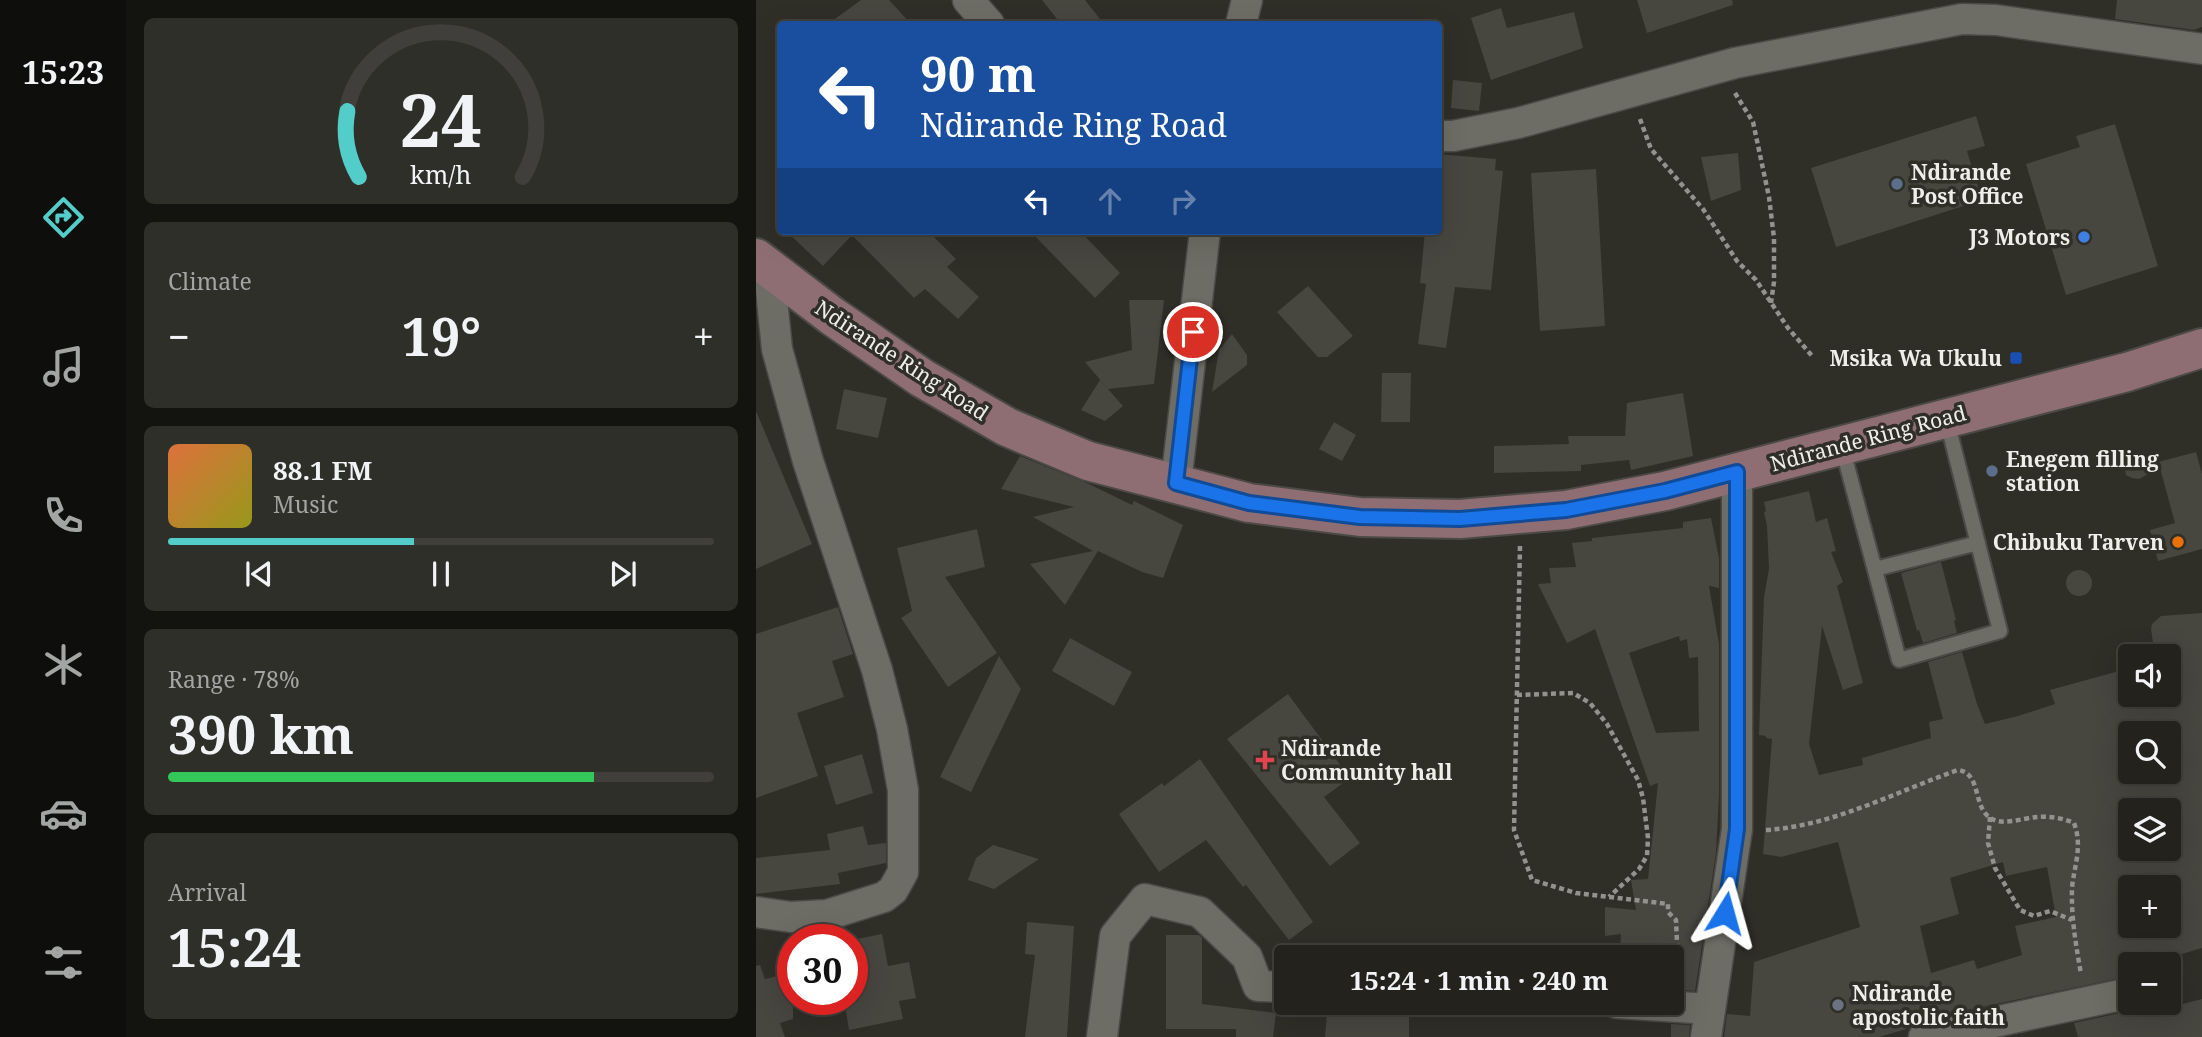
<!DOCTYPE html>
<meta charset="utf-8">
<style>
:root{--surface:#23221d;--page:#2f2f2a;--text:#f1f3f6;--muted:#a3a4a4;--line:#403f3b;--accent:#53cdc9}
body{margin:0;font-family:"Noto Serif",serif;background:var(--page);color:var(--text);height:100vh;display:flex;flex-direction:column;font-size:26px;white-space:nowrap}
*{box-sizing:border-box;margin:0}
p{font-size:23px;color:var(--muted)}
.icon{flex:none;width:38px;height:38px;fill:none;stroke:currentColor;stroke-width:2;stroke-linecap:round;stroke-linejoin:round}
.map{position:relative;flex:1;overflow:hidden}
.sheet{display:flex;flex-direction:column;gap:18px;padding:18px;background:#131310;width:630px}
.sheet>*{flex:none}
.hud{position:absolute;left:21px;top:21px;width:665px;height:214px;border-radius:7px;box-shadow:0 7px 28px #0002,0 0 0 2px var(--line);background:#1a4fa0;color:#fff;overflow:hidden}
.fabs{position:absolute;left:1362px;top:644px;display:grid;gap:14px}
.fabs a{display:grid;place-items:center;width:63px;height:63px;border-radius:7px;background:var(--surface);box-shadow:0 7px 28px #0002,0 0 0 2px var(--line);font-size:35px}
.speed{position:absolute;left:21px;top:924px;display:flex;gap:14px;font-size:35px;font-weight:700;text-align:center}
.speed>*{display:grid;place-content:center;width:91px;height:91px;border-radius:50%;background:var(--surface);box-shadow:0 7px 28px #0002,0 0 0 2px var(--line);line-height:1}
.speed .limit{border:10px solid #d22;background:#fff;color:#111}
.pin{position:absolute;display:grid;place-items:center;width:60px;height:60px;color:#fff;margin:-30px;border:4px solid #fff;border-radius:50%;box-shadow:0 2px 7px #0007}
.me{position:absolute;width:77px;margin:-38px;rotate:8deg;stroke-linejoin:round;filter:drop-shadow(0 0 5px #0008)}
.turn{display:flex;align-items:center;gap:24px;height:147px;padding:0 28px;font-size:32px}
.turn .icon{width:91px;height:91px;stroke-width:2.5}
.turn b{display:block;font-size:49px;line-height:60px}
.lanes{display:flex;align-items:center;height:66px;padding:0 28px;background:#0003;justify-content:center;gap:35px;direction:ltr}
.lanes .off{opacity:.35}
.big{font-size:52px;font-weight:700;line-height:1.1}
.sheet .card{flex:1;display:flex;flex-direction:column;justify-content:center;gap:10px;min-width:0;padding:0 24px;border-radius:10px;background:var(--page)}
.sheet .dial{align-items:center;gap:0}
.dial svg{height:182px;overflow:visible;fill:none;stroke:var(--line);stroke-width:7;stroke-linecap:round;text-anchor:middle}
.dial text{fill:var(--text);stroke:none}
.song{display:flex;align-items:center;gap:21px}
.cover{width:84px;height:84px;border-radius:10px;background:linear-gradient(135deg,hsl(20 70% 55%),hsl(60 70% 35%))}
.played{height:7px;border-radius:4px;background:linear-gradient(90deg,var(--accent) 45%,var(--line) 45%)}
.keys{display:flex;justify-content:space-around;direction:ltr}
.heat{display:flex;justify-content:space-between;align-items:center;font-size:38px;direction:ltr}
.charge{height:10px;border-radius:5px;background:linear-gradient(90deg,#34c759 78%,var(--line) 0)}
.trip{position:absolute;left:518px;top:945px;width:410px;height:70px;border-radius:7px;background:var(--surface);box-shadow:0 7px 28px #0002,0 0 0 2px var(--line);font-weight:700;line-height:70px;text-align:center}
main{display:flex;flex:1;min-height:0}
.menu{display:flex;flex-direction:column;width:126px;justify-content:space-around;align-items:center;background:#0e0e0c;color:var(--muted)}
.menu .icon{width:49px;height:49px}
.menu .on{color:var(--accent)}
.menu b{font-size:32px;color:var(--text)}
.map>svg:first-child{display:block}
</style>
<main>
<nav class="menu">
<b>15:23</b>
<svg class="icon on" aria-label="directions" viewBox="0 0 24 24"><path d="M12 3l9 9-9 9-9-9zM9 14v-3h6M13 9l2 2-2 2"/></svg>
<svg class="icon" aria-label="music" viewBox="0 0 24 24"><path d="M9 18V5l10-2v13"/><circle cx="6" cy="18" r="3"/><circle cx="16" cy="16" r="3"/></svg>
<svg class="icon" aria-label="phone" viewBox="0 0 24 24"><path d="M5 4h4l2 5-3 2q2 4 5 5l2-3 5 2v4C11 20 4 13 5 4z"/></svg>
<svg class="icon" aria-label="climate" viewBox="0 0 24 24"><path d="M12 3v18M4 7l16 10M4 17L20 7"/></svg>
<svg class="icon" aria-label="car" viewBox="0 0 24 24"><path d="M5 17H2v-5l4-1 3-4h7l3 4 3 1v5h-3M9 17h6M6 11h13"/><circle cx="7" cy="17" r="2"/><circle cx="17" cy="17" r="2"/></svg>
<svg class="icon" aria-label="filters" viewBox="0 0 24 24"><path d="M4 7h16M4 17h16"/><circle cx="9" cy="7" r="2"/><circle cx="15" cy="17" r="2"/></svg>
</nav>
<section class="sheet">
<div class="card dial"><svg viewBox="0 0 100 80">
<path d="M14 69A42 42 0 1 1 86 69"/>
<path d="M14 69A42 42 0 0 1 9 40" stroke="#53cdc9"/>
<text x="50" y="56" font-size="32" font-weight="700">24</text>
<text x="50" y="72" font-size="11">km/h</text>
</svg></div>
<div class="card"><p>Climate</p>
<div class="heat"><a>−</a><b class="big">19°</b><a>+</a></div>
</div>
<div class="card">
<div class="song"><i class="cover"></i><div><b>88.1 FM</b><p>Music</p></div></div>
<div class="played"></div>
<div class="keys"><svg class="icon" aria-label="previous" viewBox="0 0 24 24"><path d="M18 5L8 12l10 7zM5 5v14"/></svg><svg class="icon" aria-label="pause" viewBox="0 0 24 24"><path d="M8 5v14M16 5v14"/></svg><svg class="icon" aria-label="next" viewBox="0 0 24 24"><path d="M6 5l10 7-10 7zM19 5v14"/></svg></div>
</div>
<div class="card"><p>Range · 78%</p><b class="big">390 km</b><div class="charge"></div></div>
<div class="card"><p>Arrival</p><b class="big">15:24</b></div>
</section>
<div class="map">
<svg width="1446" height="1037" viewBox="0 0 1446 1037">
<rect width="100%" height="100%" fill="#2f2e27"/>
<path fill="#47463f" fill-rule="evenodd" d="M105,0H133L155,24H72Z
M286,0H329L348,24H305Z
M881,0H976L977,5L891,33Z
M1361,0H1446V27L1438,30L1359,19Z
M745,8L751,28L818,12L827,48L735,80L715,18Z
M697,80L726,83L723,111L695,108Z
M1220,116L1229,146L1211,151L1226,200L1080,247L1055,168Z
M1359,124L1402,266L1310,295L1270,164L1324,147L1320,136Z
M982,153L985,190L955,201L945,157Z
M682,154L740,159L739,170L747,171L735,290L699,287L690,348L662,344L670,284L664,283L669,231H682Z
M840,169L849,326L784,331L775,173Z
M30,231H172L200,259L191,267L223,297L202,319L169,289L158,298L96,235L67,266Z
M274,231H324L364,273L339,298Z
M552,286L597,336L571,357H562L521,312Z
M373,300H408L398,384L352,389L329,362L376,350Z
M476,334L491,355V365L456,392L463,350Z
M626,373H655L654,422H625Z
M344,380L367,406L349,421L325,410Z
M88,389L131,398L122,438L80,429Z
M927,393L937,456L875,470L873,460L825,465V471L738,473V446L813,444L812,436H869L871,403Z
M0,411L56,544L0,569Z
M578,422L600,435L586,461L563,449Z
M1440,452L1446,474V549L1402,561L1394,530L1419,523L1404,468L1383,479L1376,478L1370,475L1367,462L1370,457L1377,453H1383L1403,466L1402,462Z
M264,456L333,484L376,505L378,501L427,525L407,578L386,572L342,551L309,605L274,564L337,551L277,517L318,507L245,489Z
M1053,491L1060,522L1071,518L1080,551L1075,552L1087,582L1081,586L1107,683L1087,690L1066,626L1053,744L1063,775L1107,765L1106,758L1175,738L1173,722L1187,719L1172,662L1206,652L1221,704L1229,724L1262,716L1299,704L1294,690L1374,668V695H1412V656H1399L1395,629L1396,624L1405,616L1446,613V948L1392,964H1374V976L1164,1020L1154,1028L1123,1037H968L971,1014L994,1016L998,962L1104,927L1082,842L1025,857L1007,854L1016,739L1010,738V736L1003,735L1008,597L1013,569L1011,526L1008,512L1010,511L1008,502ZM1374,733H1412V772H1374ZM1374,810H1412V849H1374ZM1247,862L1250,876L1291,867L1300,917L1259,926L1266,955L1221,969L1218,960L1175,973L1164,926L1203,914L1194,878ZM1374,887H1412V926H1374Z
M955,518L963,558V588L953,586L963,644V795L960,853L939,991L915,989V957H905V952L864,951L865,934L849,936V907L880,910L875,880L892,879L902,783L894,786L839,629L811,643L782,584L795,583L793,568L820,567L816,543L836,541V538L927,528V522ZM923,636L924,641L931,639L933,658L942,657L943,731L900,733L873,653Z
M221,529L229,567L189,577L241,653L192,687L145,618L156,611L141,548Z
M1185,562L1200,620L1198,621L1201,633L1167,643L1163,630L1161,631L1145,573Z
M1310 583a13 13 0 1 1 26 0a13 13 0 1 1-26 0Z
M82,607L97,654L76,661L88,697L41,713L62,776L0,798V634Z
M314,638L376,672L358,706L296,671Z
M243,656L265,689L215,792L184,777Z
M532,694L594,778L568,797L604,843L574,866L471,739Z
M106,754L117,793L80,805L68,766Z
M444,759L557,922L533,940L490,885L487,887L450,840L403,872L363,814L406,783L408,786Z
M107,826L112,845L130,843V863L82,873L84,884L0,894V858L74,850L71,834Z
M237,845L283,859L238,889L212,880L220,858Z
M271,922L318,926L311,1037H269L279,955L269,954Z
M126,934L132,966L153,962L160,998L143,1001L147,1019L93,1030L88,999H96V940Z
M410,935H443L446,938V1004L520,1013L517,1037H480V1029H410Z
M4,965L9,979L37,972V1019L24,1023L29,1037H0V966Z
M1446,999V1037H1322L1318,1023L1378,1010L1388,1003H1391L1393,1013Z
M571,1013L653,1015V1037H569Z
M915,1024L934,1025L933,1037H915Z"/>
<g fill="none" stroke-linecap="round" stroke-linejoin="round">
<defs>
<path id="lane" d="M1086,447L1143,660L1244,631L1191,421
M1119,569L1222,543"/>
<path id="street" d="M212,0L233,24
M485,24L491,0
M682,136H697L762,123L979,63L1206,19L1240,20L1446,49
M420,483L449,231
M0,912L35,917L71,915L128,897L137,890L147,872V790L136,729L121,670L52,461L21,349L13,270
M861,1003L954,1009
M346,1037L359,936L389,899L444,912L491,957L502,986L530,987
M950,1037L981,829V472
M1168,1037L1374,993"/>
<path id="secondary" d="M0,258L76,316L166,378L251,427L332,461L493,503L604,517L704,519L810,510L909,491L1371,372L1446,348"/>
</defs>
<use href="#lane" stroke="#4b4a44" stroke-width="18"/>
<use href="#street" stroke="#4b4a44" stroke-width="33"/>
<use href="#secondary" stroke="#4b4a44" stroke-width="42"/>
<path stroke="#93928d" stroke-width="4.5" stroke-dasharray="5 3.5" stroke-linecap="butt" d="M979,93L997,122L1013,197L1018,238V282L1015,303
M884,119L895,149L947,209L981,261L1000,280L1032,328L1057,357
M764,546L758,830L776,880L820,893L912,904V912L920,920L922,966L925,976
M761,695L817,693L834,703L851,724L882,780L887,798L892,838L891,856L883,869L853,897
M1234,817L1232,843L1239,868L1264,910L1278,916L1294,911L1316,920
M1010,830C1077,826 1139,792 1202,770C1225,773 1217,805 1233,817C1245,827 1266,818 1281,817C1293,816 1307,818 1318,823C1327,847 1318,866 1316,888C1315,918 1320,945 1325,974"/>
<use href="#lane" stroke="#6e6d65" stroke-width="14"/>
<use href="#street" stroke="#6e6d65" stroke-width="30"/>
<use href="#secondary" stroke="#8e6e72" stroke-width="38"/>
</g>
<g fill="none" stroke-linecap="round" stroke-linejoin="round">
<defs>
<path id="route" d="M437,332L420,483L493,503L604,517L704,519L810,510L909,491L981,472V829L969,913"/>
</defs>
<use href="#route" stroke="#114b97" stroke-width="18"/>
<use href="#route" stroke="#1a73e8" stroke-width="12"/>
</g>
<g fill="#5c6f8a" stroke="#2f2e27" stroke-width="2.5">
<circle cx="1141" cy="184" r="7"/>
<circle cx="1236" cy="471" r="7"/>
</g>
<circle fill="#3f7fe0" stroke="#2f2e27" stroke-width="2.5" cx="1328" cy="237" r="7"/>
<rect fill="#1a4fb4" stroke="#2f2e27" stroke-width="2.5" x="1253" y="351" width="14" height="14" rx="3.5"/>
<circle fill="#e8710a" stroke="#2f2e27" stroke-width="2.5" cx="1422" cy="542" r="7"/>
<path fill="#e0444e" stroke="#2f2e27" stroke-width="2.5" d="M505.5 749.5h7v7h7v7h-7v7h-7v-7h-7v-7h7z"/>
<circle fill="#6b7280" stroke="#2f2e27" stroke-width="2.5" cx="1082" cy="1005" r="7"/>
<g text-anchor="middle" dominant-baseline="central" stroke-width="7" stroke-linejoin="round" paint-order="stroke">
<g font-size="21" font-weight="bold" fill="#efeeea" stroke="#2f2e27" text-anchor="start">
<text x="1155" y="172">Ndirande<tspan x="1155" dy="24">Post Office</tspan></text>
<text x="1314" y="237" text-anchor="end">J3 Motors</text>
<text x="1246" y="358" text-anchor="end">Msika Wa Ukulu</text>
<text x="1250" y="459">Enegem filling<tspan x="1250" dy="24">station</tspan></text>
<text x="1408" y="542" text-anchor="end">Chibuku Tarven</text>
<text x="525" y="748">Ndirande<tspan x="525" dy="24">Community hall</tspan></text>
<text x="1096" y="993">Ndirande<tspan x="1096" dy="24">apostolic faith</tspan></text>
</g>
<g font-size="21" fill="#efeeea" stroke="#2f2e27">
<text transform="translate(146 360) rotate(33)">Ndirande Ring Road</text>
<text transform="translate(1112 438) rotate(-15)">Ndirande Ring Road</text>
</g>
</g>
</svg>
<div class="fabs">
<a><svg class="icon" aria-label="sound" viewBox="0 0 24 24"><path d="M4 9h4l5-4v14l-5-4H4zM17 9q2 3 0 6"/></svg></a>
<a><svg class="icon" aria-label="search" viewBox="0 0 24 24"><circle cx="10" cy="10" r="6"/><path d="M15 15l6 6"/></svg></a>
<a><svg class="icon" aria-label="layers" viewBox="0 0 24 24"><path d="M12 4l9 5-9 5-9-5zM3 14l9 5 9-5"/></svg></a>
<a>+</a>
<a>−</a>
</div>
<div class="speed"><div class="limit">30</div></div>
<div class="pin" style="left:437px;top:332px;background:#d93025"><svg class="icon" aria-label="arrive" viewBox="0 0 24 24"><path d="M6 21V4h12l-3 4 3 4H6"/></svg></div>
<svg class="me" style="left:969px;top:913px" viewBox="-20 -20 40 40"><path d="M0-17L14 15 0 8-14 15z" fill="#1a73e8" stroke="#fff" stroke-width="4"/></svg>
<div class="trip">15:24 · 1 min · 240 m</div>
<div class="hud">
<div class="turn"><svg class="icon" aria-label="left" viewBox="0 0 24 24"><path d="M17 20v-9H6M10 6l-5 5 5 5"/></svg><div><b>90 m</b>Ndirande Ring Road</div></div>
<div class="lanes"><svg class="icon" aria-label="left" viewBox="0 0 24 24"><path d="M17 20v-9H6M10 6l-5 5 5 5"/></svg><svg class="icon off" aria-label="ahead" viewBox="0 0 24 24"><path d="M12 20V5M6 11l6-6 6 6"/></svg><svg class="icon off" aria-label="right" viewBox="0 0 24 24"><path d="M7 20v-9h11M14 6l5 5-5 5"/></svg></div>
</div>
</div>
</main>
